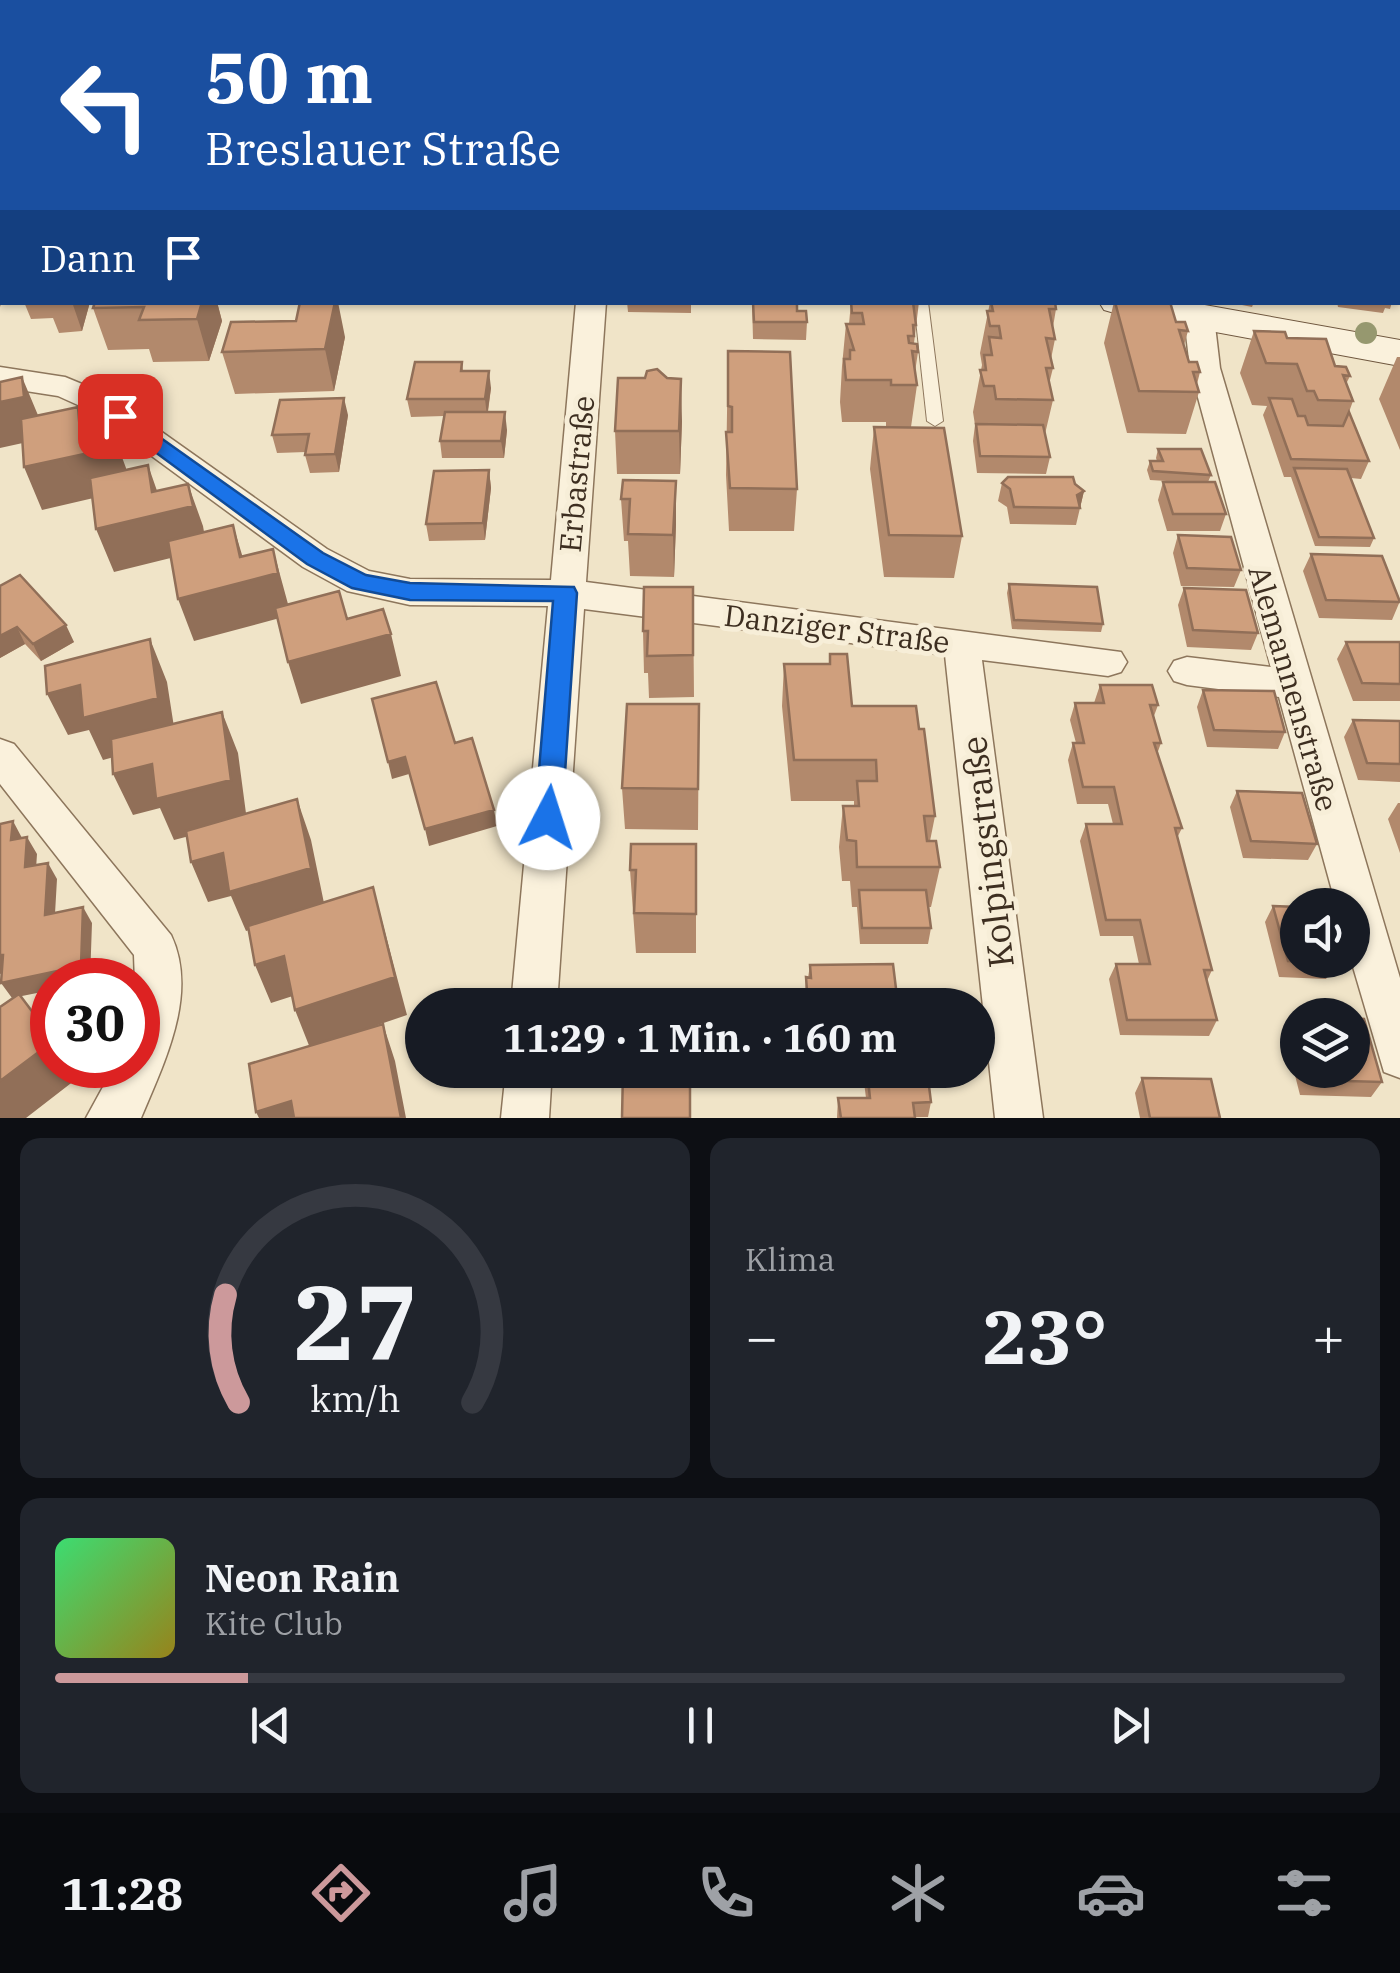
<!DOCTYPE html>
<html lang="de">
<meta charset="utf-8">
<style>
:root{--surface:#171b24;--page:#20242c;--text:#f1f3f6;--muted:#9ea1a6;--line:#363941;--accent:#cc999b}
body{margin:0;font-family:"IBM Plex Serif",serif;background:var(--page);color:var(--text);height:100vh;display:flex;flex-direction:column;font-size:38px;white-space:nowrap}
*{box-sizing:border-box;margin:0}
p{font-size:32px;color:var(--muted)}
.icon{flex:none;width:55px;height:55px;fill:none;stroke:currentColor;stroke-width:2;stroke-linecap:round;stroke-linejoin:round}
.map{position:relative;height:1118px;overflow:hidden}
.side{display:flex;flex-direction:column;gap:20px;padding:20px;background:#0d0f14;flex:1}
.side>*{flex:none}
.hud{position:absolute;left:0px;top:0px;width:1400px;height:305px;box-shadow:0 2px 8px #0004;background:#1a4fa0;color:#fff;overflow:hidden}
.controls{position:absolute;left:1280px;top:888px;display:grid;gap:20px}
.controls a{display:grid;place-items:center;width:90px;height:90px;border-radius:50%;background:var(--surface);box-shadow:0 2px 8px #0004;font-size:50px}
.speed{position:absolute;left:30px;top:958px;display:flex;gap:20px;font-size:50px;font-weight:700;text-align:center}
.speed>*{display:grid;place-content:center;width:130px;height:130px;border-radius:50%;background:var(--surface);box-shadow:0 2px 8px #0004;line-height:1}
.speed .limit{border:15px solid #d22;background:#fff;color:#111}
.pin{position:absolute;display:grid;place-items:center;width:85px;height:85px;color:#fff;margin:-42px;border-radius:20px;box-shadow:0 5px 15px #0006}
.me{position:absolute;width:110px;margin:-55px;rotate:5deg;stroke-linejoin:round;filter:drop-shadow(0 0 8px #0008)}
.turn{display:flex;align-items:center;gap:35px;height:210px;padding:0 40px;font-size:45px}
.turn .icon{width:130px;height:130px;stroke-width:2.5}
.turn b{display:block;font-size:70px;line-height:85px}
.then{display:flex;align-items:center;height:95px;padding:0 40px;background:#0003;gap:20px;font-size:38px}
.big{font-size:75px;font-weight:700;line-height:1.1}
.side .card{flex:1;display:flex;flex-direction:column;justify-content:center;gap:15px;min-width:0;padding:0 35px;border-radius:20px;background:var(--page)}
.side .dial{align-items:center;gap:0}
.dial svg{height:260px;overflow:visible;fill:none;stroke:var(--line);stroke-width:7;stroke-linecap:round;text-anchor:middle}
.dial text{fill:var(--text);stroke:none}
.song{display:flex;align-items:center;gap:30px}
.cover{width:120px;height:120px;border-radius:15px;background:linear-gradient(135deg,hsl(140 70% 55%),hsl(50 70% 35%))}
.played{height:10px;border-radius:5px;background:linear-gradient(90deg,var(--accent) 15%,var(--line) 15%)}
.keys{display:flex;justify-content:space-around;direction:ltr}
.heat{display:flex;justify-content:space-between;align-items:center;font-size:55px;direction:ltr}
.side .tiles{flex:1;display:grid;gap:20px;grid-template-columns:1fr 1fr}
.card:last-child{grid-column:span 2}
.trip{position:absolute;left:405px;top:988px;width:590px;height:100px;border-radius:50px;background:var(--surface);box-shadow:0 2px 8px #0004;font-weight:700;line-height:100px;text-align:center}
.dock{display:flex;height:160px;justify-content:space-around;align-items:center;background:#090b0e;color:var(--muted)}
.dock .icon{width:70px;height:70px}
.dock .active{color:var(--accent)}
.dock b{font-size:45px;color:var(--text)}
.map>svg:first-child{display:block}
</style>
<div class="map">
<svg width="1400" height="1118" viewBox="0 0 1400 1118">
<rect width="100%" height="100%" fill="#f0e4c8"/>
<g fill="none" stroke-linecap="round" stroke-linejoin="round">
<defs>
<path id="lane" d="M914,302H928L943,421L935,426L927,421Z"/>
<path id="street" d="M576,302H606L586,582L1121,652L1127,662L1121,672L1108,676L982,660L1043,1118H995L945,655L584,609L557,1005H511L548,606L410,605L347,591L303,567L89,410L58,396L0,387V367L65,377L111,396L327,549L369,571L410,579L551,580Z
M1199,308L1209,311L1214,317L1220,368L1400,978V1078L1384,1072L1351,960L1352,905H1336L1279,697L1187,685L1174,681L1168,671L1174,661L1187,657L1271,667L1190,368L1184,317L1189,311Z
M0,739L14,744L171,935C199,994 164,1063 141,1118H86L115,1065H138L134,955L0,784Z
M506,1070H552L549,1118H501Z"/>
<path id="secondary" d="M0,133H2V153H0Z
M1099,302H1188L1400,340V366L1118,314L1104,310Z"/>
</defs>
<use href="#lane" stroke="#8d765c" stroke-width="2"/>
<use href="#street" stroke="#8d765c" stroke-width="3"/>
<use href="#secondary" stroke="#6f573f" stroke-width="2"/>
<use href="#lane" fill="#faf1dc" fill-rule="evenodd"/>
<use href="#street" fill="#faf1dc" fill-rule="evenodd"/>
<use href="#secondary" fill="#faf1dc" fill-rule="evenodd"/>
</g>
<circle fill="#96986f" cx="1366" cy="333" r="11"/>
<path fill="#b2896c" d="M0,0H42L43,2H2V20H0Z
M58,0H150L149,2H56Z
M360,0H410L408,2Z
M564,0H662V2H562Z
M1179,0H1203L1200,2H1188Z
M0,38H2V118H0Z
M0,148H2V212H0Z
M1398,244H1400V283L1398,289Z
M24,302H90L82,331L59,333L53,318L31,319Z
M217,302L222,321L209,361L153,362L149,349L108,350L93,308Z
M627,302H691V313L628,312Z
M752,302H797V311L807,322L806,340L753,339Z
M851,302H919L914,343L918,352L915,372L917,385L911,427H886V422H842L840,402L842,366L846,324H849Z
M990,302H1055L1056,309L1053,327L1055,339L1051,359L1053,368L1049,384L1053,400L1045,434L1050,457L1046,474L977,473L973,441L975,425L973,412L982,365L980,353Z
M1114,302L1176,322L1188,331L1184,345L1189,362L1200,372L1197,384L1199,392L1186,434L1127,433L1104,343Z
M1227,302H1254L1252,307Z
M1337,302H1392L1390,309L1385,308L1383,313L1338,307Z
M1254,331L1287,338L1350,376L1346,384L1353,401L1349,412L1369,461L1361,479L1351,478L1374,538L1370,547L1315,546L1291,477H1284L1263,415L1267,406L1252,405L1240,373Z
M345,337L334,391L235,394L222,352Z
M728,351L797,489L794,531H729L726,475Z
M1397,357H1400V450L1379,399Z
M462,362L463,371L491,388L488,412L507,430L504,458H442L440,441L444,416L411,417L407,399Z
M348,415L339,472L310,473L305,455L306,452L277,453L272,435Z
M682,421L680,474H617L615,431Z
M874,427L962,536L954,578L884,577L870,469Z
M1158,449L1211,475L1208,482L1226,514L1220,531H1167L1158,500L1163,482H1183L1150,480L1147,470L1150,461H1157L1156,458Z
M489,470L491,488L485,540L429,541L426,524Z
M623,480L676,524L674,577L630,576L628,541H624L621,499Z
M1002,483L1075,484L1084,491L1076,525L1010,524L1007,507L998,501Z
M1178,535L1241,570L1234,587L1181,586L1173,553Z
M1311,554L1400,601L1392,620L1319,618L1303,571Z
M1009,584L1103,624L1101,632L1012,629L1007,593Z
M0,586L74,642L41,661L25,644L0,658Z
M693,587L694,697L649,698L648,673H644L643,631Z
M1184,588L1258,633L1251,650L1187,647L1178,605Z
M1346,642H1400V701H1353L1337,659Z
M830,654L852,706L919,729L935,816L930,841L940,867L931,907H928L931,928L928,944H860L857,907H852L850,881H842L839,847L843,806H854V801H791L782,706L784,664H829Z
M1100,685L1158,705L1154,716L1161,743L1157,754L1182,828L1177,838L1212,970L1207,981L1217,1020L1209,1036L1120,1035L1109,979L1116,964H1139L1133,936H1100L1080,841L1086,824H1113L1108,804H1077L1068,760L1073,743H1076L1070,720L1075,703H1094Z
M1203,690L1285,732L1278,749L1207,747L1197,707Z
M699,704L698,830L625,829L622,788Z
M1353,720L1400,721V782L1358,780L1344,737Z
M1237,791L1317,844L1308,860L1243,858L1230,807Z
M1398,803H1400V853L1388,819Z
M696,844V953H636L630,870Z
M1273,906L1298,960H1342L1337,968H1333L1326,979L1279,977L1265,922Z
M810,965L898,1005H805L806,977L808,978Z
M1294,1017H1298V1070H1352L1382,1082L1371,1097L1300,1095L1284,1032Z
M815,1070H927L931,1102L928,1117L837,1118L838,1098H866L864,1082H816Z
M1142,1078L1220,1118H1140L1135,1093Z"/>
<path fill="#916f58" d="M23,0H42L43,2H24Z
M647,0H662V2H647Z
M0,259L2,266V300L0,307Z
M72,302H90L82,331Z
M202,302H217L222,321L209,361L197,319Z
M335,302H338L345,337L334,391L325,349Z
M489,371L491,388L487,416L485,399Z
M22,377L40,420L41,439L0,448V386Z
M681,379L682,421L680,474L679,431Z
M344,398L348,415L339,472L335,454Z
M78,407L94,450L110,425L126,468L128,490L42,510L24,467L80,432Z
M505,412L507,430L504,458L501,441Z
M148,465L163,508L188,484L203,526L207,549L114,572L96,529L152,492Z
M489,470L491,488L485,540L483,523Z
M676,481V524L674,577L673,535Z
M1084,491L1080,508L1077,495Z
M233,525L246,568L273,549L291,615L194,641L178,599L240,557Z
M66,625L74,642L41,661L33,644Z
M17,627L25,644L0,658V636Z
M391,634L401,676L301,704L288,662Z
M150,639L167,682L176,740L103,760L89,730L68,735L47,694Z
M222,712L238,753L247,821L174,840L160,808L133,815L113,774Z
M405,757L409,774L392,779L388,762Z
M297,799L311,840L325,908L246,931L231,896L208,902L191,862Z
M494,810L497,826L429,846L425,829Z
M13,821L22,838L11,840Z
M27,837L37,854L35,884L25,867Z
M48,863L57,879L54,931L45,915Z
M373,887L407,1015L310,1048L295,1010Z
M83,907L92,923L90,980H52V990L12,998L1,983Z
M0,955H3L14,970L0,974Z
M284,956L299,994L271,1003L255,965Z
M383,1024L395,1061L406,1118H401Z
M52,1042V1065H71L79,1077L26,1118H0V1081Z
M291,1101L299,1118H259L256,1112Z"/>
<path fill="#cf9f7d" stroke="#916f58" stroke-width="2.5" d="M58,0H114L112,2H56Z
M221,0H257L256,2H219Z
M564,0H609L607,2H562Z
M790,0H842L852,2H788Z
M883,0H899L915,2H881Z
M988,0H1030L1029,2H986Z
M1296,0H1346L1354,2H1294Z
M0,38H2V56H0Z
M0,72H2V102H0Z
M0,148H2V170L0,171Z
M1398,244H1400V271H1398Z
M95,302H202L197,319L139,320L144,307L93,308Z
M300,302H335L325,349L222,352L231,322L296,321Z
M753,302H797V311H806L807,322H754Z
M851,302H913L916,325H913L914,336H908L909,343L917,344L918,352L912,351L917,385H891V380H846L844,359H850V350H854L846,324H864L862,313H852Z
M991,302H1055L1056,309H1049L1055,339L1046,338L1053,368H1046L1053,400L996,399L994,386H984L980,370H986L984,355H992L989,337L1001,338L999,326H990L987,311H993Z
M1115,302H1170L1176,322H1185L1188,331L1179,330L1189,362H1197L1200,372H1193L1199,392L1139,391Z
M1254,331L1285,332L1287,338L1326,339L1335,366L1346,367L1350,376L1343,375L1353,401L1318,400L1314,391H1307L1297,364L1266,363Z
M728,351L790,352L797,489L730,488L726,432H732V407L728,406Z
M415,362H462L461,371H489L485,399H407Z
M657,369L667,378L681,379L679,431H615L618,378H645L647,371Z
M22,377L24,397L0,402V382Z
M344,398L335,454L305,455L309,434L272,435L280,400Z
M1269,398L1292,399L1298,416H1305L1308,425L1343,426L1349,412L1369,461L1291,459Z
M78,407L80,432L110,425L112,448L24,467L21,419Z
M445,412H505L501,441H440Z
M976,424L1043,425L1050,457L980,456Z
M874,427L944,428L962,536L889,535Z
M1158,449H1201L1211,475L1153,471L1150,461H1163Z
M148,465L152,492L188,484L193,506L96,529L90,478Z
M1294,468L1347,469L1374,538L1319,537Z
M489,470L483,523L426,524L434,471Z
M1008,477H1073L1075,484L1084,491L1077,495L1080,508L1014,507L1010,489L1002,483Z
M623,480L676,481L673,535L628,534L630,499H621Z
M1163,482H1215L1226,514H1173Z
M233,525L240,557L273,549L278,573L178,599L168,541Z
M1178,535L1231,537L1241,570L1187,568Z
M1311,554L1382,556L1400,602L1326,600Z
M20,575L66,625L33,644L17,627L0,636V586Z
M1009,584L1097,587L1103,624L1014,620Z
M644,587H693V655L647,656L648,631H643Z
M1184,588L1246,590L1258,633L1193,630Z
M339,591L347,619L383,609L391,634L288,662L275,608Z
M150,639L158,698L83,718L80,685L47,694L45,666Z
M1346,642H1400V684L1362,683Z
M830,654H847L852,706H916L919,729H924L935,816H924L927,841H936L940,867H857L856,841L847,840L843,806H859L857,781H877L876,760H794L784,664H830Z
M436,682L455,743L472,738L494,810L425,829L405,757L388,762L372,699Z
M1100,685H1152L1158,705H1150L1161,743H1154L1182,828H1175L1212,970H1204L1217,1020H1127L1116,964H1150L1140,920H1106L1086,824H1122L1114,787H1083L1073,743H1084L1075,703H1104Z
M1203,690L1274,691L1285,732L1214,730Z
M627,704H699L698,789L622,788Z
M222,712L231,780L156,799L152,764L113,774L111,739Z
M1353,720L1400,721V764L1367,763Z
M1237,791L1302,793L1317,844L1251,841Z
M297,799L311,868L229,892L223,853L191,862L186,831Z
M13,821L11,840L27,837L25,867L48,863L45,915L83,907L81,966L1,983L3,955H0V824Z
M631,844H696V914L634,913L636,870H630Z
M373,887L395,977L295,1010L284,956L255,965L248,926Z
M859,890H926L931,928H862Z
M1273,906L1298,907V960H1335L1336,963L1288,961Z
M893,964L898,1005H808L806,977L811,978L810,965Z
M19,994L52,1038V1042L0,1081V1007Z
M1352,1018L1364,1019L1382,1082L1310,1080L1308,1070H1352Z
M383,1024L401,1118H294L291,1101L256,1112L249,1064Z
M623,1070H690V1118H622Z
M867,1070H927L931,1102L913,1103L915,1118H841L838,1098H870Z
M1142,1078L1211,1079L1220,1118H1150Z"/>
<path fill="#1a73e8" stroke="#114b97" stroke-width="2.5" d="M120,409L323,553L366,575L410,583L574,587L577,593L562,818L558,826L548,829L539,826L535,818L553,601L410,600L352,588L307,564L113,421L110,416L113,411Z"/>
<g text-anchor="middle" dominant-baseline="central" stroke-width="10" stroke-linejoin="round" paint-order="stroke">
<g font-size="30" fill="#3d2e20" stroke="#f7eed8">
<text transform="translate(576 474) rotate(-85)">Erbastraße</text>
<text transform="translate(837 628) rotate(7)">Danziger Straße</text>
<text transform="translate(1294 688) rotate(74)">Alemannenstraße</text>
</g>
<g font-size="35" fill="#3d2e20" stroke="#f7eed8">
<text transform="translate(987 852) rotate(-97)">Kolpingstraße</text>
</g>
</g>
</svg>
<div class="controls">
<a><svg class="icon" aria-label="sound" viewBox="0 0 24 24"><path d="M4 9h4l5-4v14l-5-4H4zM17 9q2 3 0 6"/></svg></a>
<a><svg class="icon" aria-label="layers" viewBox="0 0 24 24"><path d="M12 4l9 5-9 5-9-5zM3 14l9 5 9-5"/></svg></a>
</div>
<div class="speed"><div class="limit">30</div></div>
<div class="pin" style="left:120px;top:416px;background:#d93025"><svg class="icon" aria-label="arrive" viewBox="0 0 24 24"><path d="M6 21V4h12l-3 4 3 4H6"/></svg></div>
<svg class="me" style="left:548px;top:818px" viewBox="-20 -20 40 40"><circle r="19" fill="#fff"/><path d="M0-13L10 11 0 6-10 11z" fill="#1a73e8"/></svg>
<div class="trip">11:29 · 1 Min. · 160 m</div>
<div class="hud">
<div class="turn"><svg class="icon" aria-label="left" viewBox="0 0 24 24"><path d="M17 20v-9H6M10 6l-5 5 5 5"/></svg><div><b>50 m</b>Breslauer Straße</div></div>
<div class="then">Dann<svg class="icon" aria-label="arrive" viewBox="0 0 24 24"><path d="M6 21V4h12l-3 4 3 4H6"/></svg></div>
</div>
</div>
<section class="side">
<div class="tiles">
<div class="card dial"><svg viewBox="0 0 100 80">
<path d="M14 69A42 42 0 1 1 86 69"/>
<path d="M14 69A42 42 0 0 1 10 36" stroke="#cc999b"/>
<text x="50" y="56" font-size="32" font-weight="700">27</text>
<text x="50" y="72" font-size="11">km/h</text>
</svg></div>
<div class="card"><p>Klima</p>
<div class="heat"><a>−</a><b class="big">23°</b><a>+</a></div>
</div>
<div class="card">
<div class="song"><i class="cover"></i><div><b>Neon Rain</b><p>Kite Club</p></div></div>
<div class="played"></div>
<div class="keys"><svg class="icon" aria-label="previous" viewBox="0 0 24 24"><path d="M18 5L8 12l10 7zM5 5v14"/></svg><svg class="icon" aria-label="pause" viewBox="0 0 24 24"><path d="M8 5v14M16 5v14"/></svg><svg class="icon" aria-label="next" viewBox="0 0 24 24"><path d="M6 5l10 7-10 7zM19 5v14"/></svg></div>
</div>
</div>
</section>
<nav class="dock">
<b>11:28</b>
<svg class="icon active" aria-label="directions" viewBox="0 0 24 24"><path d="M12 3l9 9-9 9-9-9zM9 14v-3h6M13 9l2 2-2 2"/></svg>
<svg class="icon" aria-label="music" viewBox="0 0 24 24"><path d="M9 18V5l10-2v13"/><circle cx="6" cy="18" r="3"/><circle cx="16" cy="16" r="3"/></svg>
<svg class="icon" aria-label="phone" viewBox="0 0 24 24"><path d="M5 4h4l2 5-3 2q2 4 5 5l2-3 5 2v4C11 20 4 13 5 4z"/></svg>
<svg class="icon" aria-label="climate" viewBox="0 0 24 24"><path d="M12 3v18M4 7l16 10M4 17L20 7"/></svg>
<svg class="icon" aria-label="car" viewBox="0 0 24 24"><path d="M5 17H2v-5l4-1 3-4h7l3 4 3 1v5h-3M9 17h6M6 11h13"/><circle cx="7" cy="17" r="2"/><circle cx="17" cy="17" r="2"/></svg>
<svg class="icon" aria-label="filters" viewBox="0 0 24 24"><path d="M4 7h16M4 17h16"/><circle cx="9" cy="7" r="2"/><circle cx="15" cy="17" r="2"/></svg>
</nav>
